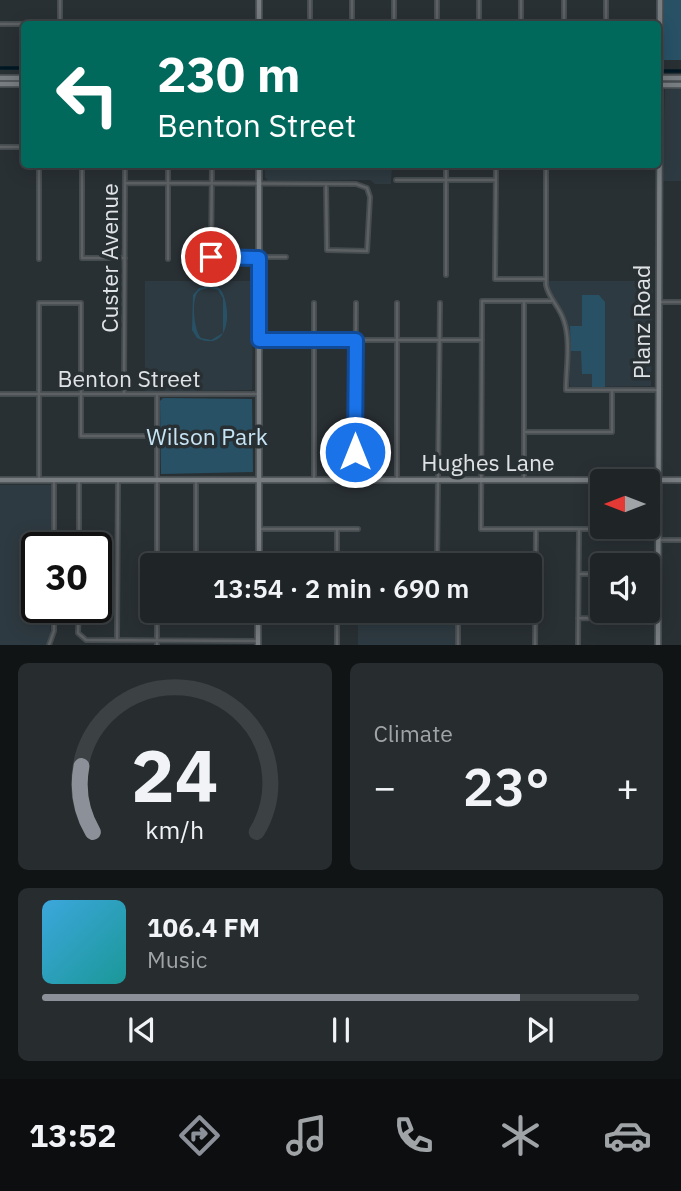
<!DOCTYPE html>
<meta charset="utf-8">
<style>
:root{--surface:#1f2427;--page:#272c2f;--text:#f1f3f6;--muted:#a1a4a7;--line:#3c4144;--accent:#8c9099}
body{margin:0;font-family:"IBM Plex Sans",sans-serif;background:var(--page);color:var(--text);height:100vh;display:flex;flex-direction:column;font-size:26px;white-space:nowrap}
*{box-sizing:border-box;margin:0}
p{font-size:23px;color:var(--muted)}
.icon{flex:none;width:38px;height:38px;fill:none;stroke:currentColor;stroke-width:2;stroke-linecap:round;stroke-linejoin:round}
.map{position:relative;height:645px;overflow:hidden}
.side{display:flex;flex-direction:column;gap:18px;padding:18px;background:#111415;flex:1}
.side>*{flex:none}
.guide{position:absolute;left:21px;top:21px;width:640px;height:147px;border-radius:7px;box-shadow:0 4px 18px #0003,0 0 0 2px var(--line);background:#00695c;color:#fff;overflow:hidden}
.needle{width:46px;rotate:270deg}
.tools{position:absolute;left:590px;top:469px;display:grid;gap:14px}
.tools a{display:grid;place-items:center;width:70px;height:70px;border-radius:7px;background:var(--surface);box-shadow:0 4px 18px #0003,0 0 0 2px var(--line);font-size:35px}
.speed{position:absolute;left:21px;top:532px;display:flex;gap:14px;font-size:35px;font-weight:700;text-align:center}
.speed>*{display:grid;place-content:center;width:91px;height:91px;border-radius:50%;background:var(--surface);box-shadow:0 4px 18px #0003,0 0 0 2px var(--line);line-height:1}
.speed .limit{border:4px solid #111;border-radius:10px;background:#fff;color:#111}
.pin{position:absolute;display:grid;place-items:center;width:60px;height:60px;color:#fff;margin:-30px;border:4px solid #fff;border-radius:50%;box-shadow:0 2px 7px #0007}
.me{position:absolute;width:77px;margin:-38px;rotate:0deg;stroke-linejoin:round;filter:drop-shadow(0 0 5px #0008)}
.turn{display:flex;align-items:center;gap:24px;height:147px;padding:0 21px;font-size:32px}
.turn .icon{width:91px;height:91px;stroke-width:2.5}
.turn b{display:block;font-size:49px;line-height:60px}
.big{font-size:52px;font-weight:600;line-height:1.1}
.side .widget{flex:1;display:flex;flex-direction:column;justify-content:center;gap:10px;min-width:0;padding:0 24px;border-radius:10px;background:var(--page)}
.side .dial{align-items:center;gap:0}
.dial svg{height:182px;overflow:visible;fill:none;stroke:var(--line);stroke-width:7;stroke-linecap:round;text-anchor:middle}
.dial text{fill:var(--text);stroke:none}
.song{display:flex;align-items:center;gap:21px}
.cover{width:84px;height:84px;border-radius:10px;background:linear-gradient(135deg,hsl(200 70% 55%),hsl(180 70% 35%))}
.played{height:7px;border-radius:4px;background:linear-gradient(90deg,var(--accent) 80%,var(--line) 80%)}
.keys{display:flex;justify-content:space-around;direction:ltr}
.heat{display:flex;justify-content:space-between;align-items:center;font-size:38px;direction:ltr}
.side .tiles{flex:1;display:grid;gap:18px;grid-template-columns:1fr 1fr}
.widget:last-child{grid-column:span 2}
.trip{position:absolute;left:140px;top:553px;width:402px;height:70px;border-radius:7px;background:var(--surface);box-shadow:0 4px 18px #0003,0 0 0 2px var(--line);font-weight:600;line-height:70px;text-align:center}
.tab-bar{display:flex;height:112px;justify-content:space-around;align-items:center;background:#0c0e10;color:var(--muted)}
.tab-bar .icon{width:49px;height:49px}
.tab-bar .active{color:var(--accent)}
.tab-bar b{font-size:32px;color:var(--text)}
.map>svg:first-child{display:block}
</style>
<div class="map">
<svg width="681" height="645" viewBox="0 0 681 645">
<rect width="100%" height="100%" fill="#293034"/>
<path fill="#2e3a41" d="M665,88H681V181H662Z
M265,165H392L391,184H375L370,180L268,181L265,177Z
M145,281H253L252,390L145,392Z
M548,281H653L651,386L570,387L568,326L565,316L553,299Z
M0,485H53L52,548H37V607H51L50,645H0Z
M358,611H455V645H358Z"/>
<path fill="#285166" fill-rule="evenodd" d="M664,0H681V60H664Z
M209,286L219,288C231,299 234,355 197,338L192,330L193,295L199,288ZM209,288L218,290L223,298V333L211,340L201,338C194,332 191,299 198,292C201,289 205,289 209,288Z
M582,295H599L605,302V387H592V374H582L581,351H571L570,326H582Z
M163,398L252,399L253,472L161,474L160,401Z"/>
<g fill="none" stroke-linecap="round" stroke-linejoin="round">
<path stroke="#011824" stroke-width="3.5" d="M0,68H24
M660,71H681"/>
<defs>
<path id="street" d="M60,0V24
M310,0V24
M352,0V24
M394,0V24
M437,0V24
M479,0V24
M521,0V24
M564,0V24
M606,0V24
M0,24H259
M0,147H24
M82,164V258H125
M212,164L211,257H286
M496,164L495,279H545
M546,164V285C549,299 560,307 564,321C571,341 566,369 566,390H658
M396,180H494
M125,183L356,184L367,188L370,197L367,251L327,250L326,184
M39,259V164
M168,259V164
M446,275V164
M551,301H482L481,529H658
M659,302H681
M259,340H482
M0,394H259
M124,394L125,164
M524,432H612V391
M314,478V303
M355,478L356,303
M397,478V303
M39,480V303H81V436H157
M524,480V301
M259,529H358
M658,540H681
M54,548V480
M79,548V480
M157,565V394
M196,565V480
M337,565V529
M437,565L440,303
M579,574H602
M79,607L78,633L86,640L258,641
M458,618H535
M578,618L643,619
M273,619H337
M117,640L118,480
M49,645L54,631V607
M157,645V611
M337,645V611
M458,645V611
M535,645L536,529
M578,645L579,529"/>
<path id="secondary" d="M259,0V24
M0,78H24
M658,78H681
M0,84H24
M659,85H681
M0,480H681
M259,565V164
M258,645V611
M658,645L660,0"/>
</defs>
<use href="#street" stroke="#464d50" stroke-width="6"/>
<use href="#secondary" stroke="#464d50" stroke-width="8"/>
<use href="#street" stroke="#5e6163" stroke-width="2.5"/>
<use href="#secondary" stroke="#777d80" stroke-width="4.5"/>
</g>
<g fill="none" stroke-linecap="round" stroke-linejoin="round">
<defs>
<path id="route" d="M211,257L259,258V340H356L355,452"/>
</defs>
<use href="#route" stroke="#114b97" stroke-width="18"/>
<use href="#route" stroke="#1a73e8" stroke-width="12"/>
</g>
<g text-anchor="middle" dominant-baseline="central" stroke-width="7" stroke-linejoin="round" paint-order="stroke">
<g font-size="23" fill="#dfe3e6" stroke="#293034">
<text transform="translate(109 258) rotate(-90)">Custer Avenue</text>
<text transform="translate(641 322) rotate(-90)">Planz Road</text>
<text x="129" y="378">Benton Street</text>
<text x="488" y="462">Hughes Lane</text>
</g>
<g font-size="23" fill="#c7e4f4" stroke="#293034">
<text x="207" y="436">Wilson Park</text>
</g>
</g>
</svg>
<div class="tools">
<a><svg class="needle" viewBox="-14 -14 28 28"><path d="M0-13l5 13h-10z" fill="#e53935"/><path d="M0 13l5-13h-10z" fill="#a1a4a7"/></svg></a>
<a><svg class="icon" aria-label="sound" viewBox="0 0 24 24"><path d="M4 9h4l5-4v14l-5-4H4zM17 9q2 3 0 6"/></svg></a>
</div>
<div class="speed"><div class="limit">30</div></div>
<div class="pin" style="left:211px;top:257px;background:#d93025"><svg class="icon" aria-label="arrive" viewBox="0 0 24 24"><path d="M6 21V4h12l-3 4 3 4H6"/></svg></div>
<svg class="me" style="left:355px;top:452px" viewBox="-20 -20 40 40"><circle r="17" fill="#1a73e8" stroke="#fff" stroke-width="3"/><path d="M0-11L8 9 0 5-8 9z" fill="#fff"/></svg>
<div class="trip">13:54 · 2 min · 690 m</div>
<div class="guide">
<div class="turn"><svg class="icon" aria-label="left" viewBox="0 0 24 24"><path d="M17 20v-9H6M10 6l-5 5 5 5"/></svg><div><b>230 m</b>Benton Street</div></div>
</div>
</div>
<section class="side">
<div class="tiles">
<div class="widget dial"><svg viewBox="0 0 100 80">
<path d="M14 69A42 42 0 1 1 86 69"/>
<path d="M14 69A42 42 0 0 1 9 40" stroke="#8c9099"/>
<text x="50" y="56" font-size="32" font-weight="700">24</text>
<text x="50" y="72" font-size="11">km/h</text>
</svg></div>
<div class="widget"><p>Climate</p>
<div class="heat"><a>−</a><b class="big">23°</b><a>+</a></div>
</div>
<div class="widget">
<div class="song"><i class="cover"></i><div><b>106.4 FM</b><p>Music</p></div></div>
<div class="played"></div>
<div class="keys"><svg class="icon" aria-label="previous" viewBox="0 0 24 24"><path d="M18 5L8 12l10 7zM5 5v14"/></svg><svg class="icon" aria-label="pause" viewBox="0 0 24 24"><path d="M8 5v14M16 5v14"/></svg><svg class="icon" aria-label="next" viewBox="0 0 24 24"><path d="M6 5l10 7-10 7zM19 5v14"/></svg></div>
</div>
</div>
</section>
<nav class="tab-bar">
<b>13:52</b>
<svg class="icon active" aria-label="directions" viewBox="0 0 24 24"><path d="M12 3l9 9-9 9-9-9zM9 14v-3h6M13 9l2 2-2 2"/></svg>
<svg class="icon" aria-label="music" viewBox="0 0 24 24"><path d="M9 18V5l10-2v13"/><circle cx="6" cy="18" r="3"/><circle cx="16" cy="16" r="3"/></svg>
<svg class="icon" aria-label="phone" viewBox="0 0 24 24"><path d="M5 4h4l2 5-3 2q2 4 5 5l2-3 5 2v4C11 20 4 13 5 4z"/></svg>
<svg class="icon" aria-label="climate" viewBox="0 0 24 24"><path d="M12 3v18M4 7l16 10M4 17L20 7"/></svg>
<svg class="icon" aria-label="car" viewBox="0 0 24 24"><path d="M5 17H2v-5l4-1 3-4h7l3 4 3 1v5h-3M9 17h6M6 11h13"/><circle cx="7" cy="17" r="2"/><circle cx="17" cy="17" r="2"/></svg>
</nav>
